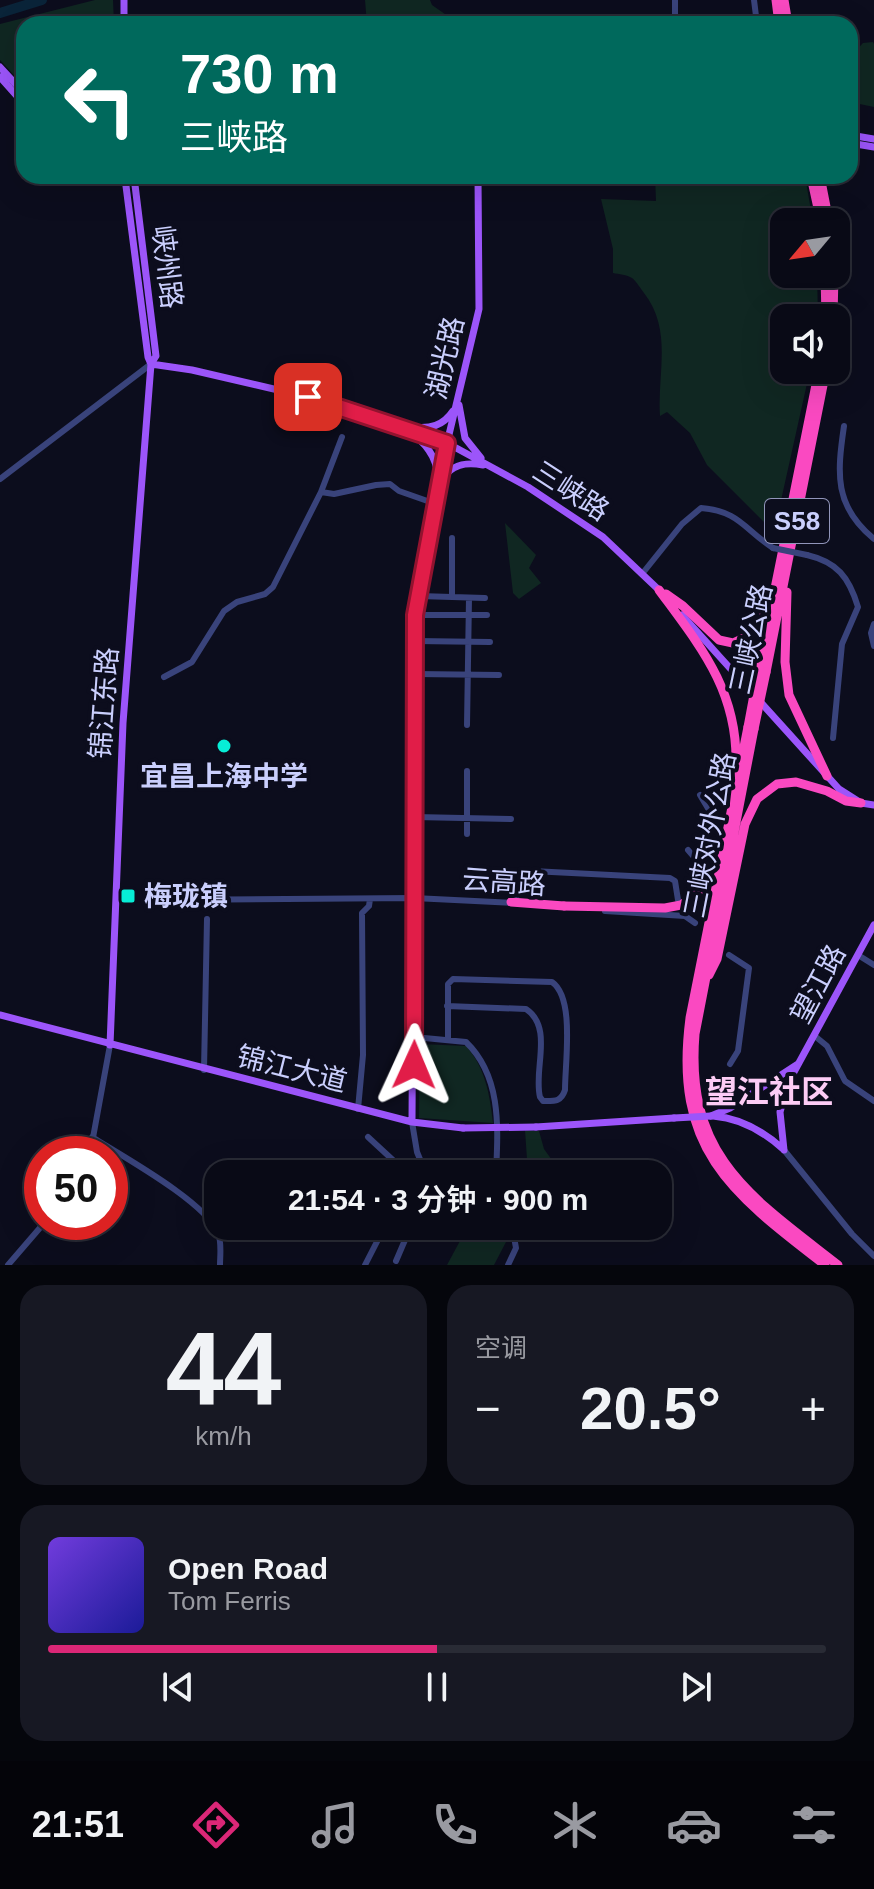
<!DOCTYPE html>
<html lang="zh">
<meta charset="utf-8">
<style>
:root{--surface:#090a16;--page:#171823;--text:#f1f3f6;--muted:#999aa1;--line:#292b35;--accent:#db2777}
body{margin:0;font-family:Arial,"Noto Sans SC",sans-serif;background:var(--page);color:var(--text);height:100vh;display:flex;flex-direction:column;font-size:30px;white-space:nowrap}
*{box-sizing:border-box;margin:0}
p{font-size:26px;color:var(--muted)}
.icon{flex:none;width:44px;height:44px;fill:none;stroke:currentColor;stroke-width:2;stroke-linecap:round;stroke-linejoin:round}
.map{position:relative;height:1265px;overflow:hidden}
.panel{display:flex;flex-direction:column;gap:20px;padding:20px;background:#05060c;flex:1}
.panel>*{flex:none}
.banner{position:absolute;left:16px;top:16px;width:842px;height:168px;border-radius:24px;box-shadow:0 8px 32px #0002,0 0 0 2px var(--line);background:#00695c;color:#fff;overflow:hidden}
.needle{width:52px;rotate:241deg}
.buttons{position:absolute;left:770px;top:208px;display:grid;gap:16px}
.buttons a{display:grid;place-items:center;width:80px;height:80px;border-radius:16px;background:var(--surface);box-shadow:0 8px 32px #0002,0 0 0 2px var(--line);font-size:40px}
.speed{position:absolute;left:24px;top:1136px;display:flex;gap:16px;font-size:40px;font-weight:700;text-align:center}
.speed>*{display:grid;place-content:center;width:104px;height:104px;border-radius:50%;background:var(--surface);box-shadow:0 8px 32px #0002,0 0 0 2px var(--line);line-height:1}
.speed .limit{border:12px solid #d22;background:#fff;color:#111}
.pin{position:absolute;display:grid;place-items:center;width:68px;height:68px;color:#fff;margin:-34px;border-radius:16px;box-shadow:0 4px 12px #0006}
.me{position:absolute;width:88px;margin:-44px;rotate:1deg;stroke-linejoin:round;filter:drop-shadow(0 0 6px #0008)}
.turn{display:flex;align-items:center;gap:28px;height:168px;padding:0 32px;font-size:36px}
.turn .icon{width:104px;height:104px;stroke-width:2.5}
.turn b{display:block;font-size:56px;line-height:68px}
.big{font-size:60px;font-weight:600;line-height:1.1}
.panel .card{flex:1;display:flex;flex-direction:column;justify-content:center;gap:12px;min-width:0;padding:0 28px;border-radius:24px;background:var(--page)}
.panel .dial{align-items:center;gap:0}
.dial b{font-size:104px;line-height:1}
.song{display:flex;align-items:center;gap:24px}
.cover{width:96px;height:96px;border-radius:12px;background:linear-gradient(135deg,hsl(260 70% 55%),hsl(240 70% 35%))}
.played{height:8px;border-radius:4px;background:linear-gradient(90deg,var(--accent) 50%,var(--line) 50%)}
.keys{display:flex;justify-content:space-around;direction:ltr}
.heat{display:flex;justify-content:space-between;align-items:center;font-size:44px;direction:ltr}
.panel .tiles{flex:1;display:grid;gap:20px;grid-template-columns:1fr 1fr}
.card:last-child{grid-column:span 2}
.trip{position:absolute;left:204px;top:1160px;width:468px;height:80px;border-radius:24px;background:var(--surface);box-shadow:0 8px 32px #0002,0 0 0 2px var(--line);font-weight:600;line-height:80px;text-align:center}
.tabs{display:flex;height:128px;justify-content:space-around;align-items:center;background:#040409;color:var(--muted)}
.tabs .icon{width:56px;height:56px}
.tabs .current{color:var(--accent)}
.tabs b{font-size:36px;color:var(--text)}
.map>svg:first-child{display:block}
</style>
<div class="map">
<svg width="874" height="1265" viewBox="0 0 874 1265">
<rect width="100%" height="100%" fill="#0c0d1d"/>
<path fill="#102722" d="M95,0H113L114,24H24V86L0,60V24Z
M365,0H430L432,5L452,19L453,24H367Z
M873,42L874,44V107L850,102V57L863,43Z
M655,176H805L813,222H784V274H817L818,316V318H784V370H810L774,532L707,465L690,433L667,412L660,416C657,374 673,330 644,293C641,289 636,281 632,278C627,275 619,274 613,273V249L601,199L656,201Z
M505,523L536,555L529,568L541,583L519,599L513,593Z
M420,1044L466,1046C485,1067 490,1095 493,1123L419,1118Z
M525,1130L539,1131L544,1149L562,1174H528Z
M468,1226H498L506,1242L494,1265H447Z"/>
<g fill="none" stroke-linecap="round" stroke-linejoin="round">
<path stroke="#0a2439" stroke-width="10" d="M0,13L42,0"/>
<path stroke="#39437b" stroke-width="6" d="M675,0V24
M754,0L757,24
M844,426C837,474 834,506 874,539
M0,479L151,364
M321,492L334,494L376,485L390,484L399,491L436,504
M452,538V597
M807,555C837,562 849,577 858,607L842,644L833,738
M642,574L682,524L701,508C739,511 744,529 773,548
M419,596L485,598
M415,615H487
M874,624L871,633L874,646
M416,641L490,642
M416,674L499,675
M164,677L192,662L224,611L237,602L265,594L273,587L321,492L342,437
M467,725L469,598
M467,771V834
M415,817L511,819
M688,850L701,865
M162,900L414,898L514,903
M511,902L521,891L525,875L532,871L670,878L675,881L678,900
M605,911L685,916L695,923
M685,916L689,897L704,858L712,815L700,795
M729,955L749,968L738,1051L730,1064
M858,955L874,965
M447,1006L526,1009C554,1028 533,1070 540,1097L543,1101C555,1101 561,1102 565,1090C565,1062 575,998 552,982L453,979L448,984V1039
M414,1037L466,1042C502,1077 498,1128 496,1174
M816,1037L827,1046L845,1081L874,1101
M204,1070L207,919
M358,1109L363,1055L362,913L369,906L370,899
M412,1122L417,1152L426,1174
M92,1137C122,1156 206,1202 218,1233C222,1242 220,1256 220,1265
M368,1137L408,1174
M784,1150L852,1234L874,1256
M90,1154L110,1045
M396,1261L411,1226
M8,1265L45,1222
M365,1265L385,1226
M508,1265L516,1248L512,1226"/>
<path stroke="#9c55fa" stroke-width="7" d="M124,0V24
M0,67L24,93
M0,77L24,104
M850,135L874,139
M850,143L874,147
M129,176L126,186L148,357L151,364
M151,364L192,370L308,397L447,443L528,487L603,537L660,591
M459,405L465,438L481,458
M413,427C430,429 443,426 453,411
M409,431C425,443 436,455 438,476
M442,480C451,464 466,462 483,465
M682,615L839,789L861,803L874,805
M0,1015L412,1122L463,1128
M110,1045L123,723L151,364L156,356L135,185L129,176
M711,1116L730,1108L798,1064
M713,1116C740,1118 763,1131 783,1149
M412,1122L415,615L447,443L479,309L478,176
M536,1127L674,1118
M784,1150L780,1112L788,1083L874,925"/>
<path stroke="#fa49c1" stroke-width="9" d="M776,0L779,24
M784,0L788,24
M811,176L821,222
M820,176L829,222
M825,274L826,318
M833,318L834,274
M659,590C701,647 738,691 736,765
M787,592L785,662L789,695L827,776
M666,594L683,606L719,640L733,643L750,635L771,590
M759,668L819,370
M766,672L826,370
M748,727L690,1018C673,1149 730,1192 825,1265
M754,729L695,1034C685,1157 751,1197 838,1265
M511,902L564,906
M709,975L717,959L745,824L757,799L777,784L796,782L827,791L846,801L861,803"/>
<path stroke="#39437b" stroke-width="6" d="M773,548L807,555"/>
<path stroke="#9c55fa" stroke-width="7" d="M674,1118L711,1116
M463,1128L536,1127"/>
<path stroke="#fa49c1" stroke-width="9" d="M748,727L759,668
M754,729L766,672
M564,906L665,908L681,905L703,890"/>
</g>
<g fill="none" stroke-linecap="round" stroke-linejoin="round">
<defs>
<path id="route" d="M308,397L447,443L415,615L414,1065"/>
</defs>
<use href="#route" stroke="#92132f" stroke-width="20"/>
<use href="#route" stroke="#e11d48" stroke-width="14"/>
</g>
<g fill="#07edd6" stroke="#0c0d1d" stroke-width="3">
<circle cx="224" cy="746" r="8"/>
<rect x="120" y="888" width="16" height="16" rx="4"/>
</g>
<g text-anchor="middle" dominant-baseline="central" stroke-width="8" stroke-linejoin="round" paint-order="stroke">
<rect fill="#0c0d1d" stroke="#9195ba" stroke-width="2" x="765" y="499" width="64" height="44" rx="6"/>
<g font-size="26" font-weight="bold" fill="#cacffd">
<text x="797" y="521">S58</text>
</g>
<g font-size="28" fill="#cacffd" stroke="#0c0d1d">
<text transform="translate(167 267) rotate(83)">峡州路</text>
<text transform="translate(445 358) rotate(-77)">湖光路</text>
<text transform="translate(571 491) rotate(33)">三峡路</text>
<text transform="translate(751 639) rotate(-78)">三峡公路</text>
<text transform="translate(104 703) rotate(-86)">锦江东路</text>
<text transform="translate(710 835) rotate(-79)">三峡对外公路</text>
<text transform="translate(504 882) rotate(4)">云高路</text>
<text transform="translate(818 984) rotate(-62)">望江路</text>
<text transform="translate(292 1069) rotate(14)">锦江大道</text>
</g>
<g font-size="28" font-weight="bold" fill="#cacffd" stroke="#0c0d1d">
<text x="224" y="776">宜昌上海中学</text>
<text x="144" y="896" text-anchor="start">梅珑镇</text>
</g>
<g font-size="32" font-weight="bold" fill="#fdccf5" stroke="#0c0d1d">
<text x="769" y="1092">望江社区</text>
</g>
</g>
</svg>
<div class="buttons">
<a><svg class="needle" viewBox="-14 -14 28 28"><path d="M0-13l5 13h-10z" fill="#e53935"/><path d="M0 13l5-13h-10z" fill="#999aa1"/></svg></a>
<a><svg class="icon" aria-label="sound" viewBox="0 0 24 24"><path d="M4 9h4l5-4v14l-5-4H4zM17 9q2 3 0 6"/></svg></a>
</div>
<div class="speed"><div class="limit">50</div></div>
<div class="pin" style="left:308px;top:397px;background:#d93025"><svg class="icon" aria-label="arrive" viewBox="0 0 24 24"><path d="M6 21V4h12l-3 4 3 4H6"/></svg></div>
<svg class="me" style="left:414px;top:1065px" viewBox="-20 -20 40 40"><path d="M0-17L14 15 0 8-14 15z" fill="#e11d48" stroke="#fff" stroke-width="4"/></svg>
<div class="trip">21:54 · 3 分钟 · 900 m</div>
<div class="banner">
<div class="turn"><svg class="icon" aria-label="left" viewBox="0 0 24 24"><path d="M17 20v-9H6M10 6l-5 5 5 5"/></svg><div><b>730 m</b>三峡路</div></div>
</div>
</div>
<section class="panel">
<div class="tiles">
<div class="card dial"><b>44</b><p>km/h</p></div>
<div class="card"><p>空调</p>
<div class="heat"><a>−</a><b class="big">20.5°</b><a>+</a></div>
</div>
<div class="card">
<div class="song"><i class="cover"></i><div><b>Open Road</b><p>Tom Ferris</p></div></div>
<div class="played"></div>
<div class="keys"><svg class="icon" aria-label="previous" viewBox="0 0 24 24"><path d="M18 5L8 12l10 7zM5 5v14"/></svg><svg class="icon" aria-label="pause" viewBox="0 0 24 24"><path d="M8 5v14M16 5v14"/></svg><svg class="icon" aria-label="next" viewBox="0 0 24 24"><path d="M6 5l10 7-10 7zM19 5v14"/></svg></div>
</div>
</div>
</section>
<nav class="tabs">
<b>21:51</b>
<svg class="icon current" aria-label="directions" viewBox="0 0 24 24"><path d="M12 3l9 9-9 9-9-9zM9 14v-3h6M13 9l2 2-2 2"/></svg>
<svg class="icon" aria-label="music" viewBox="0 0 24 24"><path d="M9 18V5l10-2v13"/><circle cx="6" cy="18" r="3"/><circle cx="16" cy="16" r="3"/></svg>
<svg class="icon" aria-label="phone" viewBox="0 0 24 24"><path d="M5 4h4l2 5-3 2q2 4 5 5l2-3 5 2v4C11 20 4 13 5 4z"/></svg>
<svg class="icon" aria-label="climate" viewBox="0 0 24 24"><path d="M12 3v18M4 7l16 10M4 17L20 7"/></svg>
<svg class="icon" aria-label="car" viewBox="0 0 24 24"><path d="M5 17H2v-5l4-1 3-4h7l3 4 3 1v5h-3M9 17h6M6 11h13"/><circle cx="7" cy="17" r="2"/><circle cx="17" cy="17" r="2"/></svg>
<svg class="icon" aria-label="filters" viewBox="0 0 24 24"><path d="M4 7h16M4 17h16"/><circle cx="9" cy="7" r="2"/><circle cx="15" cy="17" r="2"/></svg>
</nav>
